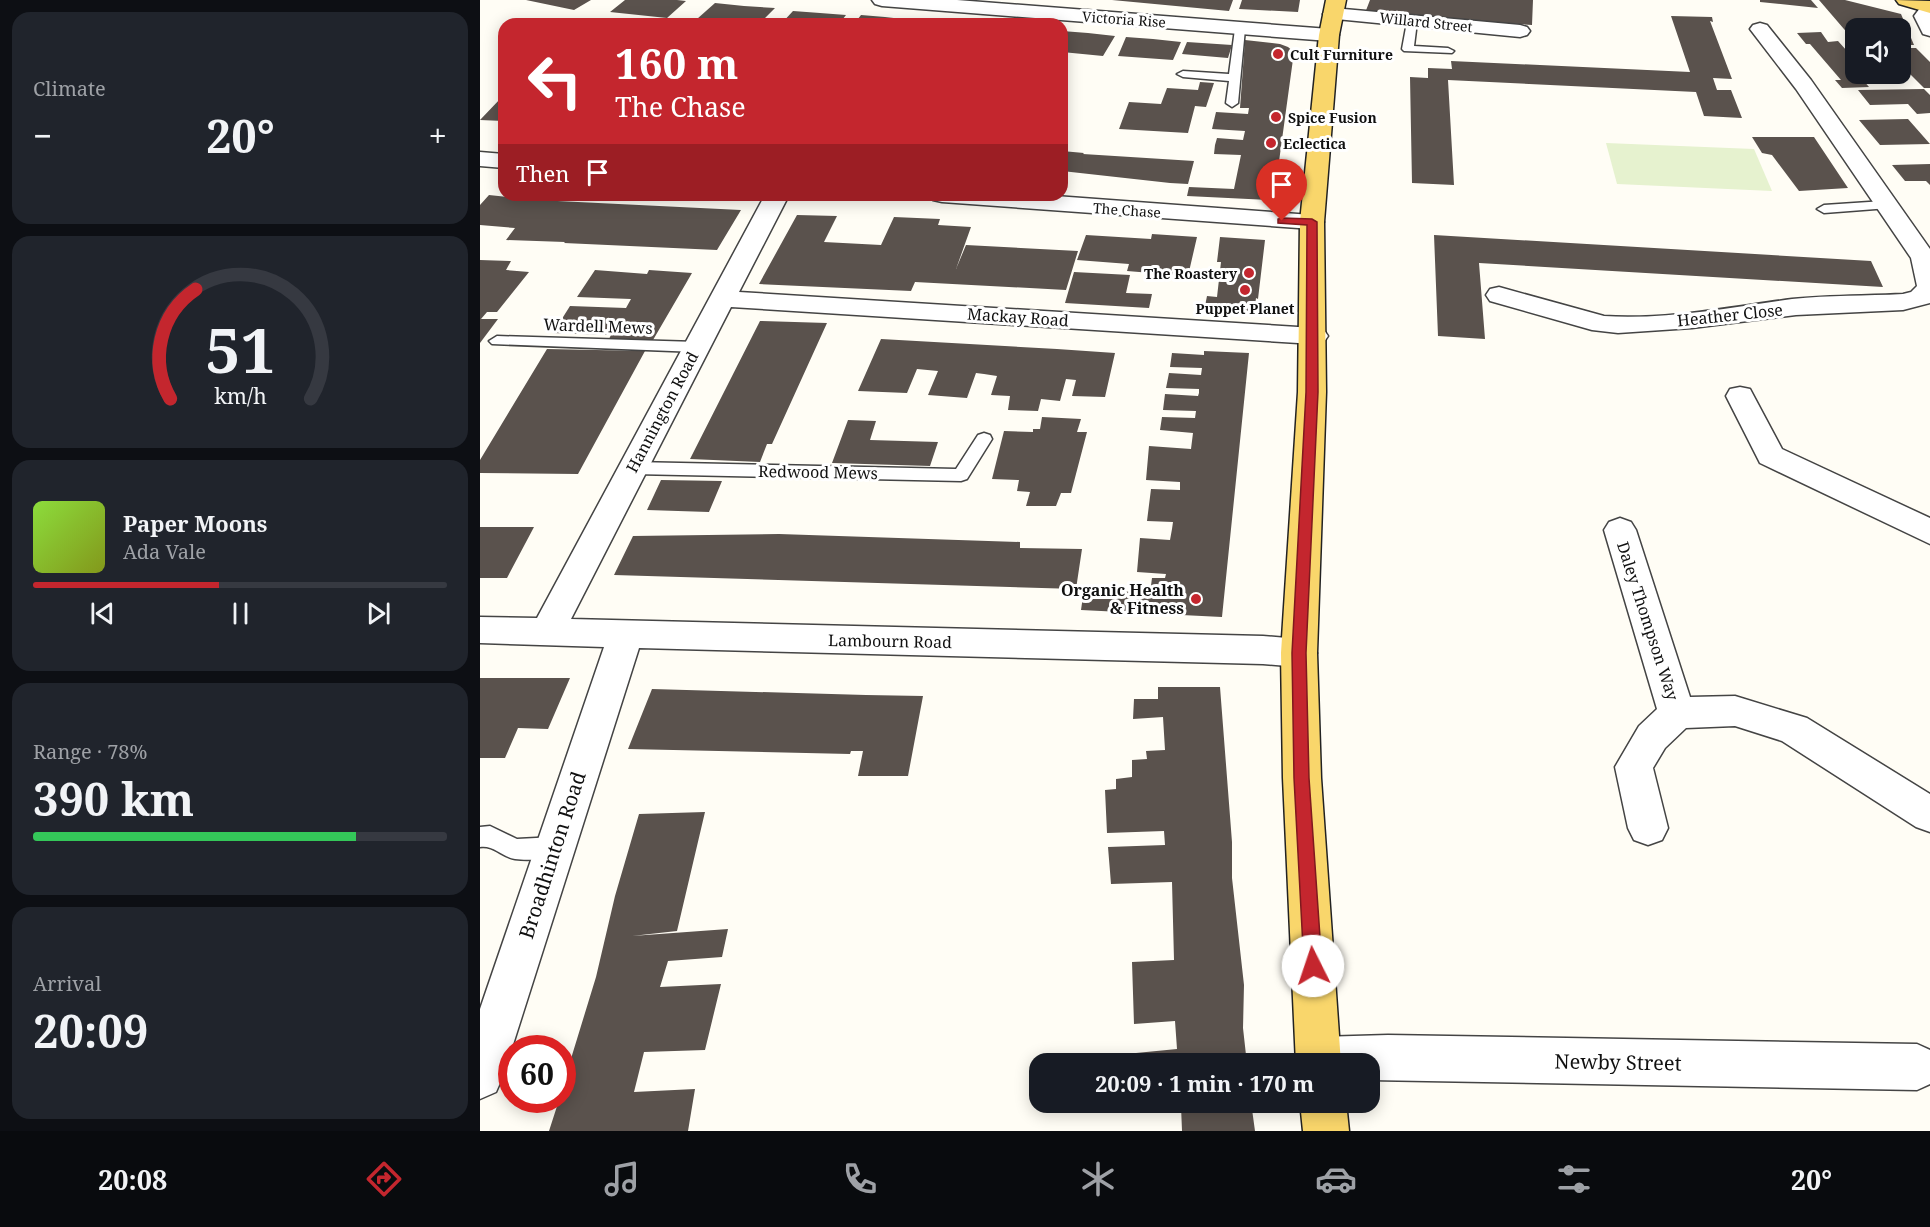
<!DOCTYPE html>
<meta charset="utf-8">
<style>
:root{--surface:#171b24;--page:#20242c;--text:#f1f3f6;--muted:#9ea1a6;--line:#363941;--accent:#c4262e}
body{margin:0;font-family:"Noto Serif",serif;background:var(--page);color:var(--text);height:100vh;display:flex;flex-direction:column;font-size:22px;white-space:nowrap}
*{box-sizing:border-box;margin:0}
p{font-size:20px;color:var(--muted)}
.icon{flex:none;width:33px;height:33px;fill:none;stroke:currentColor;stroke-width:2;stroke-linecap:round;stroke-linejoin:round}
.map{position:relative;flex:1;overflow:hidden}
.drawer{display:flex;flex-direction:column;gap:12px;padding:12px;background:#0d0f14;width:480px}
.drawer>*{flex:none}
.top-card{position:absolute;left:18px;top:18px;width:570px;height:183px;border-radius:18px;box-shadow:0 3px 15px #0003;background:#c4262e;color:#fff;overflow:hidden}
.buttons{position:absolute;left:1365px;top:18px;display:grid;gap:12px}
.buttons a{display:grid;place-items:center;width:66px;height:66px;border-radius:12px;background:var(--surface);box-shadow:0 3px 15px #0003;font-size:30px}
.speed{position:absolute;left:18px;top:1035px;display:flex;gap:12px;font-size:30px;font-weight:700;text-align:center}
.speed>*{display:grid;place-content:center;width:78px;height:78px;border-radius:50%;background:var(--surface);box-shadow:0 3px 15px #0003;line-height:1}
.speed .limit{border:9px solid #d22;background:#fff;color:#111}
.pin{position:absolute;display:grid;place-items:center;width:51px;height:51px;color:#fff;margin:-62px -26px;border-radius:50% 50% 50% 0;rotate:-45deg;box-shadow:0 0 6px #0007}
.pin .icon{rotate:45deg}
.me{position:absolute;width:66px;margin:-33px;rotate:356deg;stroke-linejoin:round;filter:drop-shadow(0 0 4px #0008)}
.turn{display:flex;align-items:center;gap:21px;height:126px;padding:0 18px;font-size:27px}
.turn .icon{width:78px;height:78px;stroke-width:2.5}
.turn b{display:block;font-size:42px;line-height:51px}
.then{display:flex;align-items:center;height:57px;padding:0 18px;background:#0003;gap:12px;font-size:22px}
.big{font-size:45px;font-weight:700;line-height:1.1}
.drawer .widget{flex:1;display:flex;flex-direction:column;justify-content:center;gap:9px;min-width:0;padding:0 21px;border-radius:18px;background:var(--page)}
.drawer .dial{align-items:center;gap:0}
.dial svg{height:156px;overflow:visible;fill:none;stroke:var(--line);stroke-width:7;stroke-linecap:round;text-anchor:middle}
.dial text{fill:var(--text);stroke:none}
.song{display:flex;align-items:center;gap:18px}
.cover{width:72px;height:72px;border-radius:9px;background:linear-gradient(135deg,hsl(90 70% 55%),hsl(70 70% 35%))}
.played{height:6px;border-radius:3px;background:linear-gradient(90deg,var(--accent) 45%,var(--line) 45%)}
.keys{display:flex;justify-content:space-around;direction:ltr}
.heat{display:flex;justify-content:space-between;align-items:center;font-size:33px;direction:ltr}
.charge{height:9px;border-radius:4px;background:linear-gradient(90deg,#34c759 78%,var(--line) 0)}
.trip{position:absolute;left:549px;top:1053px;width:351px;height:60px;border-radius:18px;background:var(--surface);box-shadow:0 3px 15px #0003;font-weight:700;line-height:60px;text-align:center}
.tabs{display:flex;height:96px;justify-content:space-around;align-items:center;background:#090b0e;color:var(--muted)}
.tabs .icon{width:42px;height:42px}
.tabs .selected{color:var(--accent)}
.tabs b{font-size:27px;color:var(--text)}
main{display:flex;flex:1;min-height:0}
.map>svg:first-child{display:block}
</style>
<main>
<section class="drawer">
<div class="widget"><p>Climate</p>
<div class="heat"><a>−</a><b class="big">20°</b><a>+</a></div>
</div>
<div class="widget dial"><svg viewBox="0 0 100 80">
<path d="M14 69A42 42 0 1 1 86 69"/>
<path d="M14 69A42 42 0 0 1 27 13" stroke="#c4262e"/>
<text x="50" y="56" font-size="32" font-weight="700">51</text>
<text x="50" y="72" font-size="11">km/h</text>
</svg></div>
<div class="widget">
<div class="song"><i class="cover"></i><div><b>Paper Moons</b><p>Ada Vale</p></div></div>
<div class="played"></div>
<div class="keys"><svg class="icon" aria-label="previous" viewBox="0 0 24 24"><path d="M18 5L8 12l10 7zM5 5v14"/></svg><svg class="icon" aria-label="pause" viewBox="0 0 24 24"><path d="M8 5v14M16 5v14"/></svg><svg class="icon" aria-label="next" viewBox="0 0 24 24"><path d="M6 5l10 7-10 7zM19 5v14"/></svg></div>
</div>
<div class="widget"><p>Range · 78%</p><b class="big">390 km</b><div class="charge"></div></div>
<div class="widget"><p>Arrival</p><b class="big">20:09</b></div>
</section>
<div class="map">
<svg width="1450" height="1131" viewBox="0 0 1450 1131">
<rect width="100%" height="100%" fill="#fffdf5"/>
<path fill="#e6f2cf" d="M1126,143L1274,149L1292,191L1137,184Z"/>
<path fill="#5a524d" d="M46,0H111L94,10Z
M145,0H197L206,1L187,18L130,12Z
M632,0H753L749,11Z
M762,0H820L818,12L759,9Z
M890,0H1053L1052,25L885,13Z
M1280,0H1331L1338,8L1280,2Z
M1339,0H1365L1421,14L1434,45H1420V28H1376V43Z
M235,3L264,6L295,8L279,24L217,19Z
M313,11L340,13L366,15L359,24H301Z
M381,15L405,17L431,20L428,24H374Z
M1191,16L1232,17L1233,22L1230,21L1252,79L1233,78L1237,90H1251L1262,118L1224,116L1216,92L968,80L974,185L932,183L930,77L948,78V68L972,69L971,61L1210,72Z
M582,31L608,33L635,36L623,56L582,52Z
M1341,32L1348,42L1358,41L1376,61V74H1386L1392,80H1383L1389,87L1362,88L1355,80H1361L1330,44H1326L1317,33Z
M646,37L673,39L701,42L693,60L638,56Z
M765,40L800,44L808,47L814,52L794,198L789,200L707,196L709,187L754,189L761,155L734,154L735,145L737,138L763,140L765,131L732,129L736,112L768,114L769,108H760Z
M707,42L752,45L748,58L702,54Z
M1420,48H1436L1450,62V88H1444L1420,64Z
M720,82L734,83L726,107L715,106L708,133L639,129L649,102L681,104L687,88L718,90Z
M1444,89L1450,95V113L1437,114L1428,104L1390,105L1378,90Z
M21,98H24V121L0,120Z
M1428,119L1450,144L1400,145L1379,120Z
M1272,137H1334L1368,188L1319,191L1292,155L1282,153Z
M582,151L604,153L603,154L714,161L708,184L690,183L582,171Z
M1450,164V185L1446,181H1425L1412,165Z
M9,195L57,200L261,210L237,250L84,243L85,242L26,240L35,228L0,225V205Z
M317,215L357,216L344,242L401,245L414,217L460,219L458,225L491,227L476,269L486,245L598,251L586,290L435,282L431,291L279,284Z
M672,234L717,237L708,276L647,271L649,264L597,260L606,235L671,239Z
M954,235L1391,261L1403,287L999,263L1005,339L958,336Z
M740,237L785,240L778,299L776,298L774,314L724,311L727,296L737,297L741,262H737Z
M0,260L31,261L26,270L49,272L17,312H7L1,319H18L0,343Z
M115,270L167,274L169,270L212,273L173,340L129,339L131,335L73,333L90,306L146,308L151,299L97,297Z
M594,272L650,275L646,293L672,294L669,308L585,303Z
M280,321L347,323L292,444H287L280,462L210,459Z
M401,339L577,349L635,353L625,397L592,396L596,380L586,379L580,401L561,399L558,411L528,410L530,396L511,395L517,376L504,374L496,373L487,398L448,395L458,371L437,369L427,393L378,391Z
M67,349L165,351L98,474L0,473V460Z
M724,351L769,353L742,617L601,610L604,589L670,593L672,578H685L686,574L657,572L660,538L690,540L692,529L693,522L667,521L671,489L700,490V482L666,480L669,446L711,449L713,433L680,430L682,417L715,418L716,411L683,410L685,394L718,396L719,393V389L686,388L689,373L721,375L722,368L690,367L692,353L724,355Z
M562,417L601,419L597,432H607L591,493H581L576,506H546L550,492L537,491L539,480L512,479L524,431L553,432V429H560Z
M368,420L396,421L390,440L458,442L450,466L352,463Z
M181,480L242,481L229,512L167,510Z
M0,527H54L27,578H0Z
M299,534L540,542V548L602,549L596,589L134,575L153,536Z
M0,678H90L68,729L38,728L25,758H0Z
M678,687H740L752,842V878L764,985L763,1028L767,1064H656V1053L697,1049L695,1021L654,1024L652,962L694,960L692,882L631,884L628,847L685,845L684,831L627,833L625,790L636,789V779L652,777V760L667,759L666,751L685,750L683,717L653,719L654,699H678Z
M172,689L386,695L443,696L428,776H378L383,751H371L370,754L148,749Z
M225,812L197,931L152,936L248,929L242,957L188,961L180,987L241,984L225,1050L164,1052L154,1092L215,1089L208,1131H69L79,1100H82V1088L116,977L135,896L159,814Z
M658,1102H771L775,1131H702L701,1106L658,1110Z"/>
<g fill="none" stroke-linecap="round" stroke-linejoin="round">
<defs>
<path id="lane" d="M932,19L937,22L934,46L968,48L974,51L972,53L924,51L922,49L927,22Z
M760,26L765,29L758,103L752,107L746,103L749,81L703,77L697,74L703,71L749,74L755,29Z
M1404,201L1409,202L1411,205L1409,208L1344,213L1337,209L1344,205Z
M17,336L217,342L225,347L217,352L12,344L9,341Z
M504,433L510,435L512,439L487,479L481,481L153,474L147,472L145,468L147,464L153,462L476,469L498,435Z
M10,826L37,839L75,837L83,840L86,847L83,854C70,859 49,861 35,859C22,857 14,845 0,847V827Z"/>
<path id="street" d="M392,0H477L849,29L856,31L859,35L856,39L849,41L402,6L395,4Z
M1450,2V36L1443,34L1434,16L1443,4Z
M853,8L1040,25L1047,27L1050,31L1047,35L1040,37L846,18L843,14L846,10Z
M1280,23L1287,25L1331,80L1450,249V303L1423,310L1316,315L1212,328L1138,333L1112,330L1010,301L1006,295L1010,289L1019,287L1124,316C1186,320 1251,307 1312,299C1349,295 1386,296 1423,294L1431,292L1437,286L1431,258L1316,89L1270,29L1273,25Z
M0,152L24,154V168L0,166Z
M285,195H309L259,292L834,328L844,330L848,336L844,342L834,344L251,307L91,619L783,636L819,639L831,643L837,653L831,663L819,667L783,664L159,648L23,1076L16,1092L0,1099V1009L124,647L0,643V617L57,618Z
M450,195H562L832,215L841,217L844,222L841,227L832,229L462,202L453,200Z
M1260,387L1270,389L1302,449L1450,518V544L1280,463L1246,396L1250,389Z
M1140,518L1151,522L1156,530L1210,697L1255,696L1327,718L1450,794V832L1436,827L1302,741L1255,726L1206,728L1185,748L1173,768L1188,828L1182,840L1168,845L1154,840L1148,828L1135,767L1159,726L1177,709L1124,530L1129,522Z
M908,1035L1437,1044L1450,1050V1084L1437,1090L890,1080V1064H818L817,1059L823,1043L839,1037Z"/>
<path id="primary" d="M846,0H866L859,35L844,222L846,392L837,653L841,778L861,1064H816L803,778L801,653L818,392L820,222L839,35Z
M1416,0L1450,1V13L1419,4Z
M820,1102H866L869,1131H823Z"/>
</defs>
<use href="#lane" stroke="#444" stroke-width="3"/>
<use href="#street" stroke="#444" stroke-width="3"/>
<use href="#primary" stroke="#222" stroke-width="3"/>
<use href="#lane" fill="#fff" fill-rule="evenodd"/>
<use href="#street" fill="#fff" fill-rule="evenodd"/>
<use href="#primary" fill="#f9d66b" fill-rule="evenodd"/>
</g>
<path fill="#c4262e" stroke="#7f191e" stroke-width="1.5" d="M802,218L832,219L837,222L838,392L826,653L829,778L842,966L839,972L833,974L827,972L824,966L814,778L812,653L826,392L827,225L798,223V219Z"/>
<g fill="#c4262e" stroke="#fff" stroke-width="2">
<circle cx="798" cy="54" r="6"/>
<circle cx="796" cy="117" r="6"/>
<circle cx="791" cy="143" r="6"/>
<circle cx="769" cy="273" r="6"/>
<circle cx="765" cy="290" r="6"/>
<circle cx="716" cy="599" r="6"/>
</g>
<g text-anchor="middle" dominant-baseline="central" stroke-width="6" stroke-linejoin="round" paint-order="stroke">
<g font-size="14" fill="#111" stroke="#fff">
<text transform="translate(644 19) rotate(4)">Victoria Rise</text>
<text transform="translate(946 22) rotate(6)">Willard Street</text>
<text transform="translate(647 210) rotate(4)">The Chase</text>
</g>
<g font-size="14" font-weight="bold" fill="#111" stroke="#fff" text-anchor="start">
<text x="810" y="54">Cult Furniture</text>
<text x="808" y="117">Spice Fusion</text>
<text x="803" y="143">Eclectica</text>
<text x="757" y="273" text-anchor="end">The Roastery</text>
<text x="765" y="308" text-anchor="middle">Puppet Planet</text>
</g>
<g font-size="16" fill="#111" stroke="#fff">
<text transform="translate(1250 315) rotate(-6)">Heather Close</text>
<text transform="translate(538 317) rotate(4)">Mackay Road</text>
<text transform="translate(118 326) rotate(2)">Wardell Mews</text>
<text transform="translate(182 412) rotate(-62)">Hannington Road</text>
<text transform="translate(338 472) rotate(1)">Redwood Mews</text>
<text transform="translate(1168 621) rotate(72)">Daley Thompson Way</text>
<text transform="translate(410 641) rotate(1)">Lambourn Road</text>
</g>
<g font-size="16" font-weight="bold" fill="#111" stroke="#fff" text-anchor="end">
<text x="704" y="590">Organic Health<tspan x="704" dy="18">&amp; Fitness</tspan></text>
</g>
<g font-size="20" fill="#111" stroke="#fff">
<text transform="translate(72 855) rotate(-72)">Broadhinton Road</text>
<text transform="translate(1138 1062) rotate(1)">Newby Street</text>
</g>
</g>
</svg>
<div class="buttons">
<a><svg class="icon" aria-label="sound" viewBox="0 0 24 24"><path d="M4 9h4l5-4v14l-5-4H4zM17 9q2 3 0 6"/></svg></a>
</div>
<div class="speed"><div class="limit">60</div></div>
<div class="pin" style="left:802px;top:221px;background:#d93025"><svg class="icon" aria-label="arrive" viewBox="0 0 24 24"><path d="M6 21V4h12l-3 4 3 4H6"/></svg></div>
<svg class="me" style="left:833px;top:966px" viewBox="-20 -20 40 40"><circle r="19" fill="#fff"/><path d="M0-13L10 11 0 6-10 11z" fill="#c4262e"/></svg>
<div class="trip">20:09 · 1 min · 170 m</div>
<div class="top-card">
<div class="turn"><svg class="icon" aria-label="left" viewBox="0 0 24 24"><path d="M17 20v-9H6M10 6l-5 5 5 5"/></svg><div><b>160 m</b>The Chase</div></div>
<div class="then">Then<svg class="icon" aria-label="arrive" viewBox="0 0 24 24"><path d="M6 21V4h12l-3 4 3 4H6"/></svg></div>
</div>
</div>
</main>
<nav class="tabs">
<b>20:08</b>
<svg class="icon selected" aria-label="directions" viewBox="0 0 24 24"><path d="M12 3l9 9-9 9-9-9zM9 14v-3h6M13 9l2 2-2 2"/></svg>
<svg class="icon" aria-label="music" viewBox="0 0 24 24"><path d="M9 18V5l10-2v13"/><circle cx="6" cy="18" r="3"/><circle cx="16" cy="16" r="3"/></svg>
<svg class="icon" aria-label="phone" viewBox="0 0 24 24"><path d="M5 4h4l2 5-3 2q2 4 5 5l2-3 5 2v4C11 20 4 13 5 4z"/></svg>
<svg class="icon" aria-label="climate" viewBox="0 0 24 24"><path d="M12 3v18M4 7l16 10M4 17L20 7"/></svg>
<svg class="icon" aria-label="car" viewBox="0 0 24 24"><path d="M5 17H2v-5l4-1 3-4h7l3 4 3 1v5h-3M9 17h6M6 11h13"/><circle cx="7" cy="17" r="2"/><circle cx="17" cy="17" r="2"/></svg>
<svg class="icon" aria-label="filters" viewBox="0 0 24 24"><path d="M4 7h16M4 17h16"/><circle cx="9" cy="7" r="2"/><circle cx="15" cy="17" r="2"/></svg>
<b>20°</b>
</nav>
